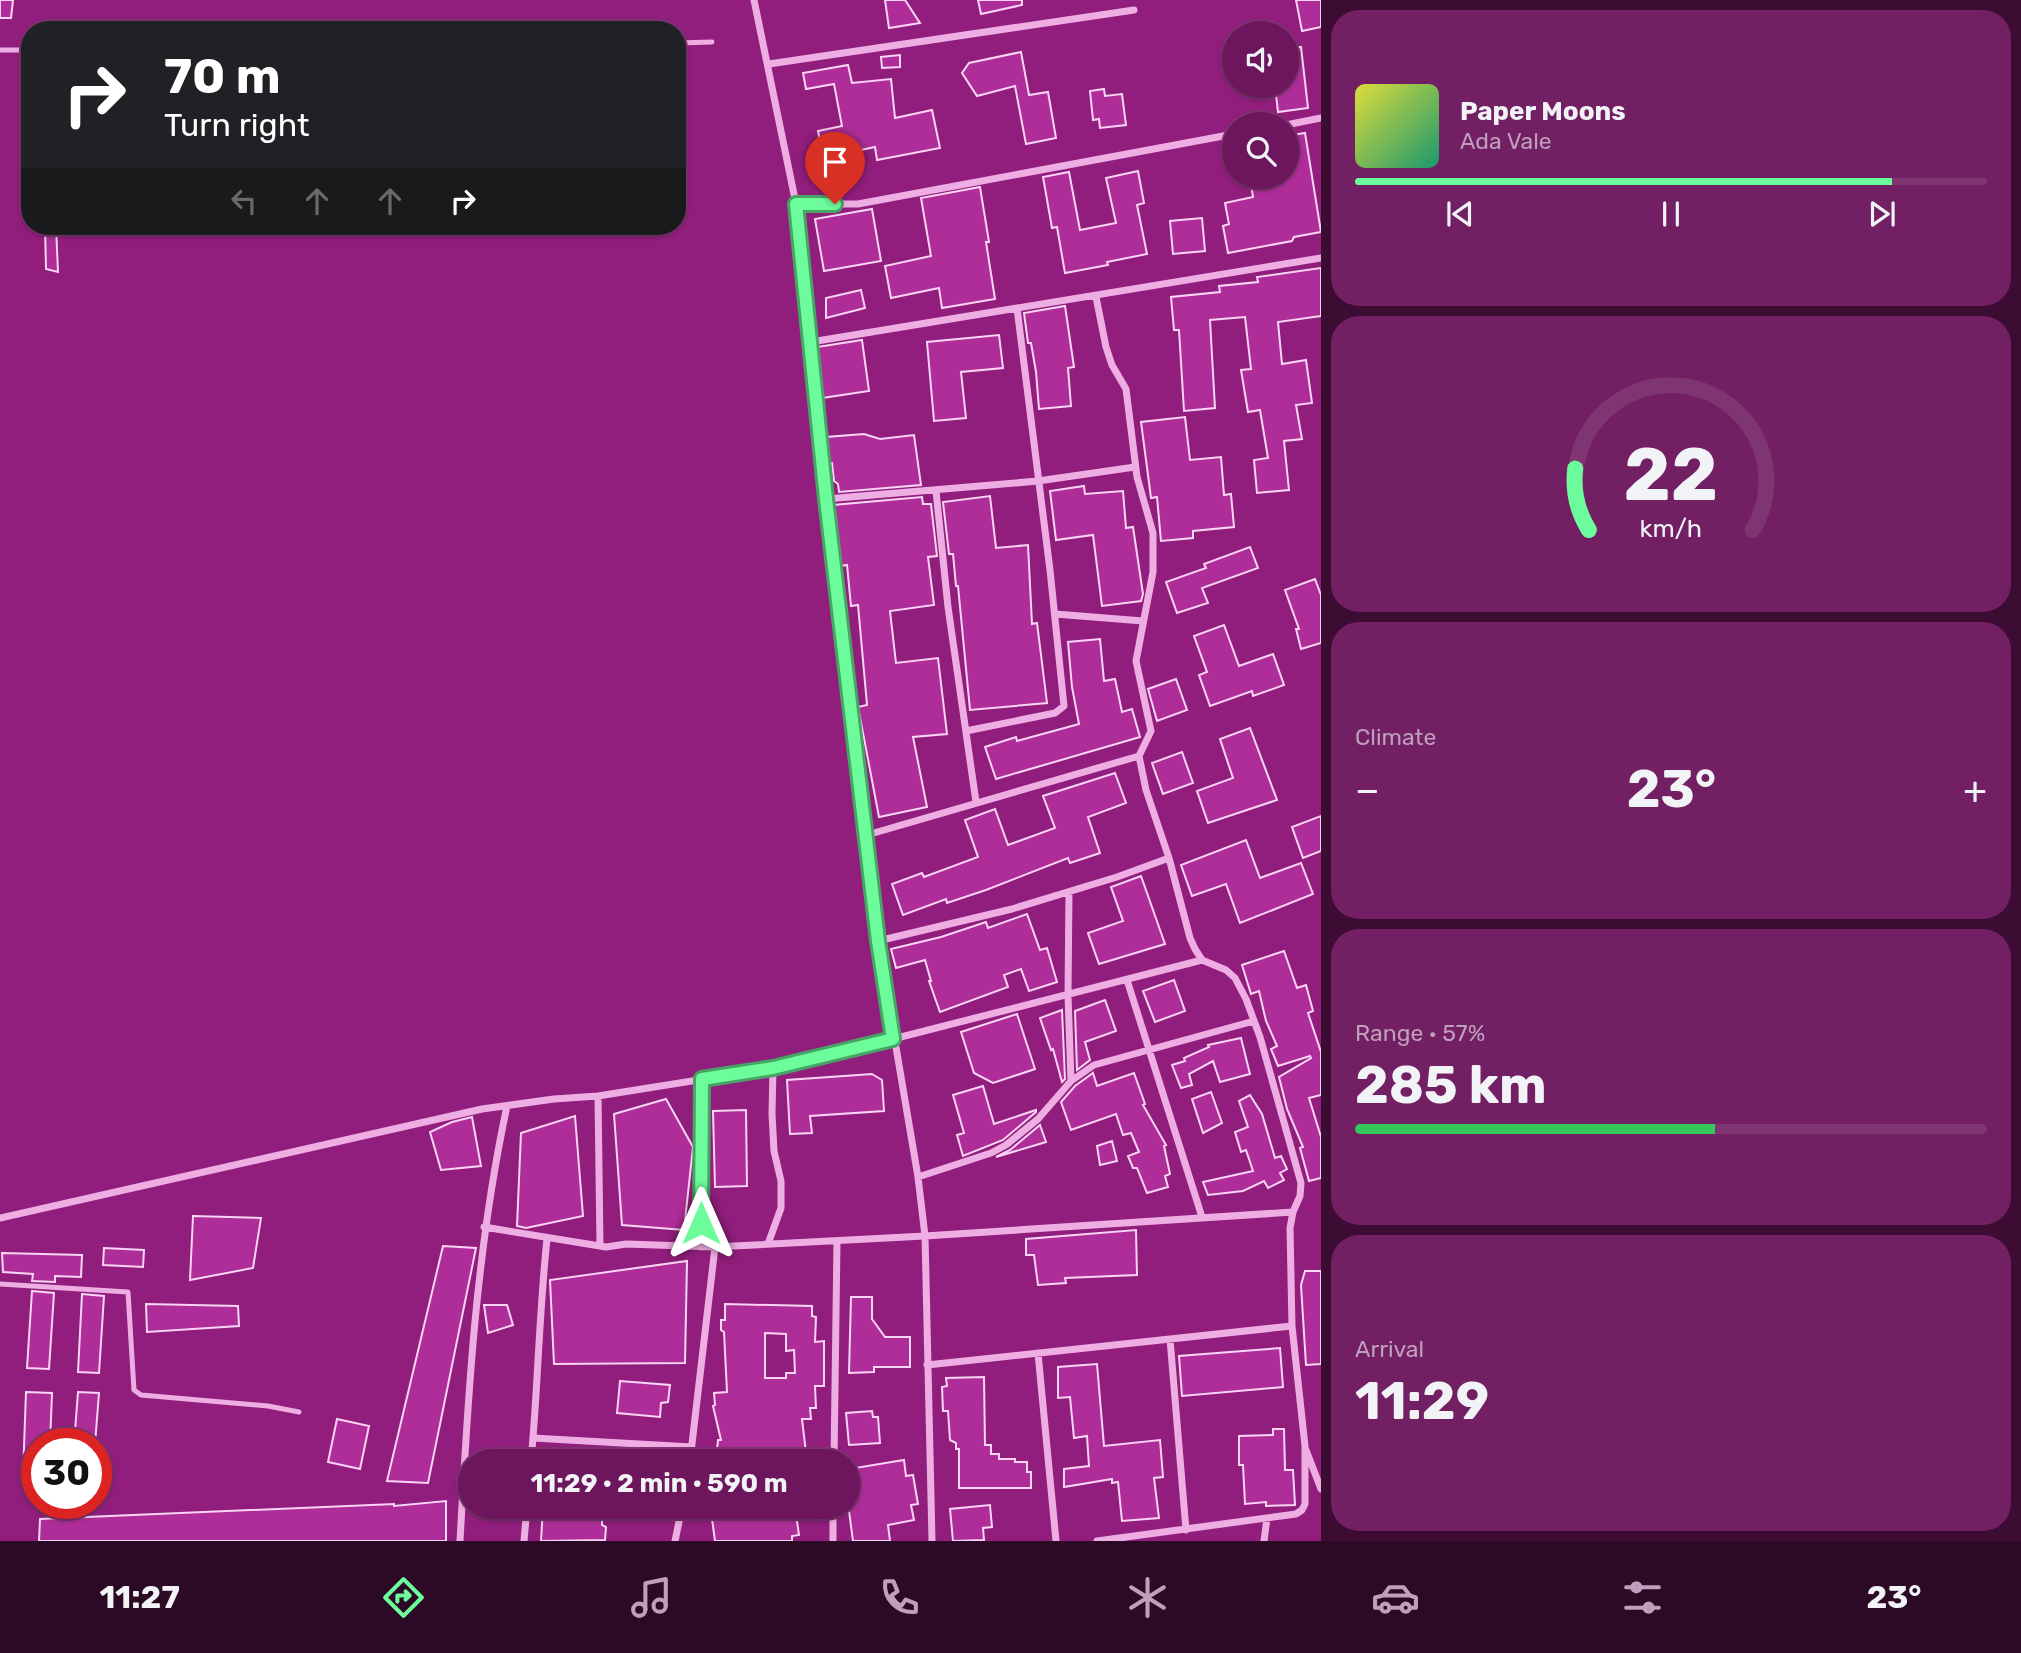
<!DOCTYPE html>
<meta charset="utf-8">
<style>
:root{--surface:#6d165d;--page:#721f63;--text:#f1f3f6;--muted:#bf9fbc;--line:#7f3572;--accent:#6dfc9c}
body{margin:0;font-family:Rubik,sans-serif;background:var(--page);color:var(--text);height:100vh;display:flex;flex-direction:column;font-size:26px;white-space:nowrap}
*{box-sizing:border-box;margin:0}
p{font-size:23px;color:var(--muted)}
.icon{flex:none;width:38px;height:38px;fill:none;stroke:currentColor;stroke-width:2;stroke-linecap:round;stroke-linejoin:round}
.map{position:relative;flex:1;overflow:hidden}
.panel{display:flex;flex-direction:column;gap:10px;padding:10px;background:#3c0c33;width:700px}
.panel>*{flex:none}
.top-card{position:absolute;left:21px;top:21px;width:665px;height:214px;border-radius:28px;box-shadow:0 2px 5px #0004,0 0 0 2px var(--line);background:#202124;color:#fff;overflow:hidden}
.tools{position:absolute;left:1222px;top:21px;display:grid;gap:14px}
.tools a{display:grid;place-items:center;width:77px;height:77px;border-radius:50%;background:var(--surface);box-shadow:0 2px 5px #0004,0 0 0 2px var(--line);font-size:35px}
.speed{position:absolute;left:21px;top:1428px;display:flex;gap:14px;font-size:35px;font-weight:700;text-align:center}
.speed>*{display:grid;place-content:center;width:91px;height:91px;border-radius:50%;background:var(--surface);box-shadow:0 2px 5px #0004,0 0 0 2px var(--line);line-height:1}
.speed .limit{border:10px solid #d22;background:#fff;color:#111}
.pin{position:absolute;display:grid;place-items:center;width:60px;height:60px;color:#fff;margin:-72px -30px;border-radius:50% 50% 50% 0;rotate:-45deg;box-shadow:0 0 7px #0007}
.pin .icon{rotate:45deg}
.me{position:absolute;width:77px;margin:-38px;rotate:0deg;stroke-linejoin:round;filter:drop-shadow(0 0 5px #0008)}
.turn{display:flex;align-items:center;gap:24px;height:147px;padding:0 28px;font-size:32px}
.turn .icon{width:91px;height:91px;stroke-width:2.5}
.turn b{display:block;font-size:49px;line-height:60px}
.lanes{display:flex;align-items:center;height:66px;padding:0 28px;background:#0003;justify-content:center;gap:35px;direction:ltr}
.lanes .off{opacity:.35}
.big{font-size:52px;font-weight:700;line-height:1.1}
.panel .widget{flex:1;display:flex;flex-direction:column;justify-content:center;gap:10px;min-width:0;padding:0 24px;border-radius:28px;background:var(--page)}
.panel .dial{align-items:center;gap:0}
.dial svg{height:182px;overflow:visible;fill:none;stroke:var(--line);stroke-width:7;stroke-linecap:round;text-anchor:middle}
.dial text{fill:var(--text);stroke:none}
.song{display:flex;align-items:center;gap:21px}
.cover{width:84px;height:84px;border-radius:10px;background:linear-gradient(135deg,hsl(60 70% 55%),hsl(160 70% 35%))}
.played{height:7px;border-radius:4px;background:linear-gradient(90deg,var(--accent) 85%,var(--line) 85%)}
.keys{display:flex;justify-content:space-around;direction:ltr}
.heat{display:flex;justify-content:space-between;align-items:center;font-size:38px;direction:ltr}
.charge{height:10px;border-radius:5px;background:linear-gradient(90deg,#34c759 57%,var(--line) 0)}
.trip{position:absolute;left:458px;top:1449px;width:402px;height:70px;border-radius:35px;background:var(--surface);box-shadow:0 2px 5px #0004,0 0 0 2px var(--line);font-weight:700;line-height:70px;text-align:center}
.dock{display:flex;height:112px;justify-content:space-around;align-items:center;background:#2c0925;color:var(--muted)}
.dock .icon{width:49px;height:49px}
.dock .current{color:var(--accent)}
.dock b{font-size:32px;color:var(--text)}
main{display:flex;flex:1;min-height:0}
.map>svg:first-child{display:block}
</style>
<main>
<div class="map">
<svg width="1321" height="1541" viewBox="0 0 1321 1541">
<rect width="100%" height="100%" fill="#911e7c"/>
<path fill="#ae2d98" stroke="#fad4f4" stroke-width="2" fill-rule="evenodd" d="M0,0H13L11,18H0Z
M885,0H905L920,23L889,28Z
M978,0H1022V5L981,14Z
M1296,0H1321V27L1302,31Z
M1301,47L1308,108L1278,112L1275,86H1286V49Z
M1021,52L1029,95L1048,92L1056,138L1026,144L1015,86L977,96L962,73L969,63Z
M900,55V67L882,68L881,57Z
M848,65L852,83L891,79L895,118L932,110L940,148L877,160L875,147L823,158L818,131L842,126L834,84L806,89L803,73Z
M1104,89L1105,96L1122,94L1126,125L1100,128L1099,119L1093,120L1090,91Z
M1305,133L1321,232L1294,237L1292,241L1228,253L1223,226L1229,224L1225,203L1253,197L1250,177H1286V136Z
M1138,171L1144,203L1137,205L1147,254L1107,262L1108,265L1065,273L1057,227L1052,228L1043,177L1069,172L1080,230L1116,223L1106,178Z
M980,187L989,242H986L995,299L942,308L939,288L891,298L885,266L931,256L921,198Z
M872,209L881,261L824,271L815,219Z
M1202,218L1205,251L1173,254L1170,221Z
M45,226H56L58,272L46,269Z
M1321,268V316L1278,322L1282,364L1306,360L1312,403L1296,405L1302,439L1284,441L1289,490L1257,493L1254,460L1268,458L1260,410L1248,412L1241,370L1251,369L1245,317L1210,320L1215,408L1184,411L1179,330H1174L1171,297L1220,292L1219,286L1258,282L1257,277Z
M861,290L865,308L826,318V298Z
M1065,306L1074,367L1068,368L1071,406L1039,409L1036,372L1031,343H1028L1024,313Z
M999,335L1003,368L961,372L966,418L934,421L927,342Z
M862,340L869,391L822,398L817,347Z
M1185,417L1190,460L1221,457L1224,495L1231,494L1234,527L1193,531V538L1161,541L1157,497L1151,498L1141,422Z
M864,434L880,439L914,435L921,485L839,492L838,484L834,481L832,463H829L826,437Z
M1084,486L1085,494L1123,491L1126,528L1133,527L1143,594L1141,601L1102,606L1093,535L1056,540L1050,491Z
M990,496L996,548L1028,545L1032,624L1037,623L1047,703L970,710L958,586H956L953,554H949L943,502Z
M922,497L923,504H931L937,556L928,557L934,605L890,611L896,663L938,658L947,734L913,737L927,807L879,817L858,707L867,705L858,605L851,606L847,565L840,566L833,505Z
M1250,547L1258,568L1202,588L1208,603L1177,613L1166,582L1206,568L1204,564Z
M1315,579L1321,595V643L1301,649L1296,629H1299L1285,590Z
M1224,625L1239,666L1273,654L1284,685L1253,696L1252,691L1210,706L1199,675L1207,672L1194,636Z
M1100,639L1104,681L1115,679L1122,712L1132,709L1140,737L996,779L985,747L1016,737L1017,741L1079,724L1072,687L1068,642Z
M1176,679L1187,710L1157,721L1148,689Z
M1250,728L1277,800L1208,823L1197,791L1233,778L1220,739Z
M1182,752L1193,783L1163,794L1152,763Z
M1115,773L1126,803L1088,817L1100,853L1070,863L1068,858L986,890L947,903L946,899L903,915L892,884L922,873L924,877L978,857L965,820L995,809L1008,845L1055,828L1043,796Z
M1321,816V851L1303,858L1292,827Z
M1246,840L1260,878L1301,863L1313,894L1240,923L1226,884L1192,896L1181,865Z
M1141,876L1165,944L1099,964L1088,933L1123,921L1111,887Z
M1027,914L1040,950L1047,948L1057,982L1029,991L1021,969L1004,975L1008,987L940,1012L929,981H931L925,960L896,968L891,949L941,937L986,922L988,928Z
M1284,951L1297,988L1306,985L1313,1011L1308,1013L1321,1052V1095L1309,1098L1321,1137V1178L1309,1181L1300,1148L1303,1147L1287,1109L1279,1077L1311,1058L1310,1056L1278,1066L1271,1049L1277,1046L1266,1021L1259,991L1251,994L1242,965Z
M1174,980L1185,1011L1155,1022L1143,991Z
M1105,1000L1116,1031L1085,1042L1090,1060L1077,1070L1075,1011Z
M1062,1010L1065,1079L1062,1082L1053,1049L1051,1050L1040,1018Z
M1017,1014L1035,1069L993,1083L974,1073L961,1032Z
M1241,1038L1250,1074L1220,1082L1213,1061L1189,1074L1192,1085L1181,1088L1172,1065L1185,1061L1184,1058L1209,1047L1208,1045Z
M1093,1073L1097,1086L1134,1073L1145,1104L1143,1105L1166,1145L1164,1146L1170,1174L1165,1176L1168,1187L1147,1193L1137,1168H1133L1128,1156L1139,1152L1131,1133L1123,1135L1116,1114L1071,1130L1061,1102L1075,1086Z
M872,1074L882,1080L884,1111L810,1116L812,1133L790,1134L787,1080Z
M983,1086L994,1124L1036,1110V1112L1003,1140L963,1156L957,1135L964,1133L953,1095Z
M1211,1092L1222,1123L1203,1133L1192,1099Z
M1250,1095L1262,1114L1275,1158L1281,1156L1287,1169L1280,1173L1284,1180L1268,1188L1264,1181L1243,1191L1208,1195L1203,1182L1253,1171L1246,1150L1241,1152L1235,1132L1248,1127L1239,1101Z
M666,1099L693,1147L684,1230L622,1225L614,1114Z
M746,1110L747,1186L715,1187L713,1111Z
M575,1116L583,1216L526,1228L517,1226L521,1133Z
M472,1117L481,1166L441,1170L430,1132L452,1122Z
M1040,1125L1046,1142L996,1157L1010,1150Z
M1112,1141L1117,1161L1100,1165L1097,1146Z
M193,1216L261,1218L253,1268L190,1280Z
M1136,1230L1137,1275L1065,1278L1066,1283L1038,1285L1034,1255H1026V1239Z
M443,1246L476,1248L428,1483L387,1481Z
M104,1248L144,1250L143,1267L103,1265Z
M2,1253L82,1255L81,1277L55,1276V1282L32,1281L33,1274L3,1272Z
M687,1261L685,1363L554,1364L550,1280Z
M1305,1271H1321V1364L1306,1365L1301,1285Z
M32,1291L54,1293L49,1369L27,1368Z
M82,1294L104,1296L99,1373L78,1372Z
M851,1297H872V1319L885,1337H910V1367H874V1372L849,1373Z
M146,1304L238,1306L239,1326L147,1332Z
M725,1304L812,1306V1316L816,1317L815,1342L824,1341V1386H815L816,1408H810L811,1419H802L807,1461H796V1457L767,1461H716L718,1440H721L713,1406L715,1405L714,1393L727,1392L724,1332L721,1330V1320H725ZM765,1333L786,1334V1351L794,1350L795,1373H786V1378H765Z
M484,1305H507L513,1325L488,1333Z
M1280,1348L1283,1387L1182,1396L1179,1356Z
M1097,1364L1104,1446L1160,1440L1163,1477L1154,1478L1159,1518L1122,1521L1118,1482L1112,1483V1479L1064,1487V1469L1089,1466L1087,1436L1074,1438L1070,1397L1058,1398V1367Z
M984,1377L985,1445H991V1454H999V1459H1015V1462H1027V1472H1031V1488H959V1449H956V1443L950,1440L948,1411H943L942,1387L947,1386L946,1378Z
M620,1381L670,1385L668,1402L661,1403L660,1417L617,1413Z
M26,1392L52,1393L50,1444H37V1476L23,1475Z
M78,1392L99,1393L95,1444H74Z
M872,1411L873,1417H878L880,1443L849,1445L846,1413Z
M337,1419L369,1426L360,1469L328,1462Z
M1273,1429H1284L1285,1470H1293L1295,1505L1266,1506V1502L1245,1504L1243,1465H1239V1436L1273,1435Z
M904,1460L906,1476L913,1475L918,1504L911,1505L914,1520L888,1525L890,1541H853L849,1511V1469Z
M446,1501V1541H39L40,1519L394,1504V1506Z
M990,1505L992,1527L983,1528L984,1540L953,1541L950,1509Z
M543,1507H590L598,1510L597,1516L602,1517V1525L606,1527L605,1540L541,1541Z
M714,1507H755L756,1515L774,1512L775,1518L796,1514L799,1535L792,1536V1541H715L712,1519L715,1518Z"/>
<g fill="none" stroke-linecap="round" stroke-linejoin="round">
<path stroke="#eeaee3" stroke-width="5" d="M677,43L712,42
M0,50H30
M0,1284L128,1292L134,1390L141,1395L268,1406L299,1412"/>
<path stroke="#eeaee3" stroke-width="7" d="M769,64L1134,10
M1286,125L1321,118
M796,204H858L1234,134
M811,342L1321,258
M936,491L948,607L976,802
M826,499L1038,481L1135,467
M1055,614L1143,621
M966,731L1055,713L1064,706L1050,570L1017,308
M867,835L1139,756
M1169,858L1190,938L1195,949L1202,960L1226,970L1235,978L1246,999L1260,1037L1301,1183L1300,1196L1293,1212
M1069,892L1068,995L1071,1081
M878,941L1012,909L1117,877L1169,858L1146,790L1139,756L1151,731L1136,661L1153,572V533L1137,477L1126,389L1112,365L1106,347L1096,297
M1127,980L1202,1217
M598,1096L600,1246
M918,1177L991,1153L1006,1145L1038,1119L1071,1081L1094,1065L1254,1021
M0,1218L482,1109L554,1099L598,1096L773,1068L893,1039L1202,960
M484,1227L606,1247L626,1244L715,1247L925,1236L918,1177L878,941L826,499L796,204L754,0
M768,1244L781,1208V1181L774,1151L772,1114L773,1068
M701,1247L702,1079
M1170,1339L1186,1530
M1038,1353L1056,1541
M927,1365L1292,1326
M533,1438L692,1447
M1306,1450L1321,1489
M531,1461C538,1387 539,1313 547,1239
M690,1461L715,1247
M834,1461L837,1241
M460,1541C468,1395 476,1250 507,1106
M524,1541L527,1507
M675,1541L682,1507
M833,1541V1507
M932,1541L925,1236L1293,1212L1290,1228L1292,1326L1305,1446V1504L1302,1510L1296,1514L1097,1541
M1264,1541L1267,1518"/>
</g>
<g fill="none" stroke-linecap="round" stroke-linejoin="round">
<defs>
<path id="route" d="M701,1223L702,1079L773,1068L893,1039L878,941L826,499L796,204H835"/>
</defs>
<use href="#route" stroke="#47a465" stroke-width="18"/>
<use href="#route" stroke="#6dfc9c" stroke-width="12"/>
</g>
</svg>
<div class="tools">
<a><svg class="icon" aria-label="sound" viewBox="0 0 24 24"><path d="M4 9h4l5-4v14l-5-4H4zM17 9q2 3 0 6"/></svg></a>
<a><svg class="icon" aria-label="search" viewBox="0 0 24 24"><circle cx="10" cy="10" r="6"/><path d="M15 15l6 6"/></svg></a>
</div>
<div class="speed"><div class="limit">30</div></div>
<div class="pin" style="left:835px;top:204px;background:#d93025"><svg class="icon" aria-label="arrive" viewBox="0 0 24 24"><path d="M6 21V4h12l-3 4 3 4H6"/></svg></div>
<svg class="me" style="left:701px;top:1223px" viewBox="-20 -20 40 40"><path d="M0-17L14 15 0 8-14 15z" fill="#6dfc9c" stroke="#fff" stroke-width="4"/></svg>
<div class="trip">11:29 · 2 min · 590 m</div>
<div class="top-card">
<div class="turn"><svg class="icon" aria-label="right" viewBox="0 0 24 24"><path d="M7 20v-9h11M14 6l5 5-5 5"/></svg><div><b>70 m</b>Turn right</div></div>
<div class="lanes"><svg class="icon off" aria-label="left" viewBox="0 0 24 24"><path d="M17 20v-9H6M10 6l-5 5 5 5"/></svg><svg class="icon off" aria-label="ahead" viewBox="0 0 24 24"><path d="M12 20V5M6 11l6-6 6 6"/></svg><svg class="icon off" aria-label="ahead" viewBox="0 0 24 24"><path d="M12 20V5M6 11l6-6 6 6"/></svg><svg class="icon" aria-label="right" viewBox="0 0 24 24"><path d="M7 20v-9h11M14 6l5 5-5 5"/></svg></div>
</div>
</div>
<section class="panel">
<div class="widget">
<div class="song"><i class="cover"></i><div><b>Paper Moons</b><p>Ada Vale</p></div></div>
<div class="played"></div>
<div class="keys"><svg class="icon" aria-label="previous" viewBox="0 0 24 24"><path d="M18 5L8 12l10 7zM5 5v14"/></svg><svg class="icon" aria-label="pause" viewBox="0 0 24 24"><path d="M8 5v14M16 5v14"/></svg><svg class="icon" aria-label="next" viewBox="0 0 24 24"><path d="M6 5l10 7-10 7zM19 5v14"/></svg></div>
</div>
<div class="widget dial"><svg viewBox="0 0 100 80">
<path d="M14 69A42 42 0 1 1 86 69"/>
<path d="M14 69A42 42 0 0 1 8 42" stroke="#6dfc9c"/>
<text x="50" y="56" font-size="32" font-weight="700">22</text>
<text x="50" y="72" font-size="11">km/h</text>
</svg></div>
<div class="widget"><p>Climate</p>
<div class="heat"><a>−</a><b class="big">23°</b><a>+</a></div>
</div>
<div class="widget"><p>Range · 57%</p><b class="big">285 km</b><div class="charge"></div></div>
<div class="widget"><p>Arrival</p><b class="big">11:29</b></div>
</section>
</main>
<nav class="dock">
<b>11:27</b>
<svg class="icon current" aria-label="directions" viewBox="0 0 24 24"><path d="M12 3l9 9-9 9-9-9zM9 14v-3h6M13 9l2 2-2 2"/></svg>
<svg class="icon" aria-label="music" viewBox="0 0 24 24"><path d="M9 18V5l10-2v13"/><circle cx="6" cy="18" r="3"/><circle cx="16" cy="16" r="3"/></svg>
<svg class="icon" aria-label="phone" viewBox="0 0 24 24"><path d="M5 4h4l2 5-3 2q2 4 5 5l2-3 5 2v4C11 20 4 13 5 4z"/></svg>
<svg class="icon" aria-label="climate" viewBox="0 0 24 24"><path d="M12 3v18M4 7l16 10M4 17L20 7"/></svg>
<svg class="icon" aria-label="car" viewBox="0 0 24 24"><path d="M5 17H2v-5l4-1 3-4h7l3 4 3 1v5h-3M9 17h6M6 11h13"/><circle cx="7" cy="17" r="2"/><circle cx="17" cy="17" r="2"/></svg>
<svg class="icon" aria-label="filters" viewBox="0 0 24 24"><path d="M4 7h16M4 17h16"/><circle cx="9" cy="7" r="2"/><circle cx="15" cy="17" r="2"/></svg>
<b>23°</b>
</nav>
